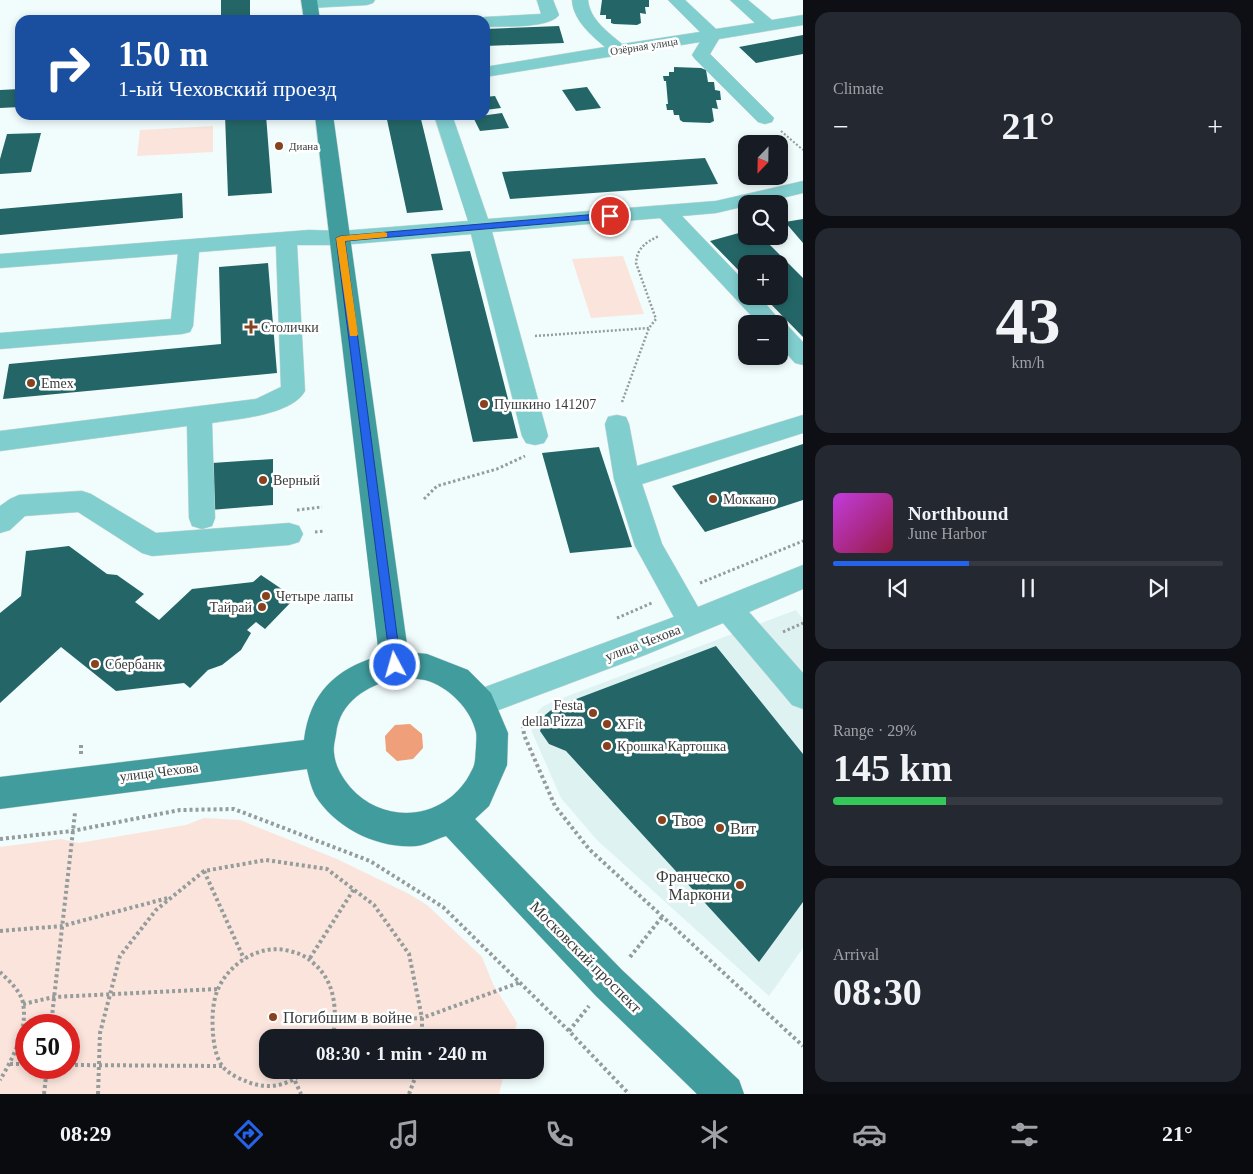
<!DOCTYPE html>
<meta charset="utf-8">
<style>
:root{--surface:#171b24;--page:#242831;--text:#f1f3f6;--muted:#9ea1a6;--line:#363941;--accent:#2563eb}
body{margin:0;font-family:Georgia,serif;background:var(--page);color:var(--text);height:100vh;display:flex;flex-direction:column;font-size:19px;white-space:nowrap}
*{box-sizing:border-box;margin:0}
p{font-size:16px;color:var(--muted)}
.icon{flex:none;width:28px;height:28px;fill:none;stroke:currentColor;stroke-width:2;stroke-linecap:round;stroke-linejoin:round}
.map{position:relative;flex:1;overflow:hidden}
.drawer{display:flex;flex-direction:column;gap:12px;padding:12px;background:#0d0f14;width:450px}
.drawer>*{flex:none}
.banner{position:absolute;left:15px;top:15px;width:475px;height:105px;border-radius:15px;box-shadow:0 2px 8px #0003;background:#1a4fa0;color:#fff;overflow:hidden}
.needle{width:32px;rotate:202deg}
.controls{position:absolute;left:738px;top:135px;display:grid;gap:10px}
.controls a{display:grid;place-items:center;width:50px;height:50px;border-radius:10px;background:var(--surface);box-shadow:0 2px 8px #0003;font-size:25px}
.speed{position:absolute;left:15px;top:1014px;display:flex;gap:10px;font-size:25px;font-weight:700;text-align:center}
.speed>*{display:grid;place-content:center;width:65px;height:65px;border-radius:50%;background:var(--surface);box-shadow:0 2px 8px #0003;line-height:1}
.speed .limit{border:8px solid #d22;background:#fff;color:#111}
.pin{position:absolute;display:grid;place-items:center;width:42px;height:42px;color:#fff;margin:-21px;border:2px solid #fff;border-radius:50%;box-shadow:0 1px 5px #0007}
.me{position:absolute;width:55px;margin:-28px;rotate:354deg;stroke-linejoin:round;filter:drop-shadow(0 0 4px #0008)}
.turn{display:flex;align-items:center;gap:18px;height:105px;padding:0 20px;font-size:22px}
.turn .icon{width:65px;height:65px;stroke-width:2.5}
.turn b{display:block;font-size:35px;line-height:42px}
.big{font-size:38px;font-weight:700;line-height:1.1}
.drawer .card{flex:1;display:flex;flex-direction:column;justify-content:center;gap:8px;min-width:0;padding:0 18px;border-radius:15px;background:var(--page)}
.drawer .dial{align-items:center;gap:0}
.dial b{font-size:65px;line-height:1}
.song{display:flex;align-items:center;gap:15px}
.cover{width:60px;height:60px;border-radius:8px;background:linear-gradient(135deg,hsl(290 70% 55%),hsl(340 70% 35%))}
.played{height:5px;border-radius:2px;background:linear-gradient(90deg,var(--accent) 35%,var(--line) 35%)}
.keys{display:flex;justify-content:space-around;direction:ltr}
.heat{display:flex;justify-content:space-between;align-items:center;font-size:28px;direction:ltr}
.charge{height:8px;border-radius:4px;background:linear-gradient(90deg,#34c759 29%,var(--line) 0)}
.trip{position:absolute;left:259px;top:1029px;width:285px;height:50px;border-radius:15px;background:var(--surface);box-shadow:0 2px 8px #0003;font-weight:700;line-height:50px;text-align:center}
.dock{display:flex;height:80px;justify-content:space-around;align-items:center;background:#090b0e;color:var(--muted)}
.dock .icon{width:35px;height:35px}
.dock .active{color:var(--accent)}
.dock b{font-size:22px;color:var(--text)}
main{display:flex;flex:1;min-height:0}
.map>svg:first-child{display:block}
</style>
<main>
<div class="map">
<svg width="803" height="1094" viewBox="0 0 803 1094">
<rect width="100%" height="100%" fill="#f1fcfc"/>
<path fill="#def2f2" d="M796,610L803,619V948L769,996L597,840L561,798L532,732L531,720L542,707L552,702Z"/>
<path fill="#fae4db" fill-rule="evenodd" d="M213,126V152L137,156L140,130Z
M623,256L644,314L591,318L572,259Z
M204,818L240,820L337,859L409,894L427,905L482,957L493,984L517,1023L513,1037L268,1038V1070H505L499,1094H0V847L61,839L79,843L186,825ZM26,1025H69V1068H26Z"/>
<path fill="#ef9f7a" d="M410,724L422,734L423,748L413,759L397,761L386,751L385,736L395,725Z"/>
<path fill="#246667" d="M221,0H250V20H221Z
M602,0H649V7H645L646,14L640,13L641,23L637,25L614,24L611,23V19H606V15H600Z
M559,26L564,43L485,46V29Z
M803,35V54L756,63L739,47Z
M674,67L701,68L706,70L708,82H714L715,90L720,91L721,100H716L718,109L712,108L714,121L710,123L683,122L680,120L679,115H674L673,110H667L666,104H668L666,81H664L663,76H669V72H674Z
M587,87L601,108L576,111L562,90Z
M20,89V107L0,108V90Z
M495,96L501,108L485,110V97Z
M502,113L509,128L480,131L473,117Z
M225,115H266L272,193L228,196Z
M386,115H420L443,210L407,213Z
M41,133L31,172L0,174V159L7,134Z
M705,158L718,184L510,199L502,172Z
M182,193L183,218L0,235V209Z
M803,219V243L785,222Z
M746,231V236H761L803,278V337L763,296H779V264H746V278L710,241Z
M470,251L518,438L473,442L431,254Z
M268,263L277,373L3,399L9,364L221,344L219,267Z
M803,444V500L705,532L672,486Z
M599,447L632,547L570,553L542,453Z
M273,459V505L210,510L212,463Z
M69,546L107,574L117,575L144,594L135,602L159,620L192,589L253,582L261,575L295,598L265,629L256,622L247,630L251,633L241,650L222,665L208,670L190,688L184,683L116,691L61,647L0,703V613L21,596L26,551Z
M716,646L803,754V902L759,962L566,751L549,744L540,731L545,715L555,707Z"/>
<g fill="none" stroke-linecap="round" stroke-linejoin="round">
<defs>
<path id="minor" d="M304,0H375L373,3L367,5L310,8L304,6L302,3Z
M537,0H553L559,15C549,29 502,26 485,27V20H478L485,17L541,14Z
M572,0H588C590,20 608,32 622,44L700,32L668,0H685L716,29L755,23L730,0H748L772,20L803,15V25L719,39L710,54L774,118L772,122L765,124L758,122L695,59L692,55L700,42L485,77V67L605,47C591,35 573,20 572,0Z
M434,115H452L488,219L716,201L803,181V193L757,204H746V206L716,213L682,216L746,283V296H759L783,324L787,325L803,342V365L795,363L779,345V324H759L660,218L492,232L548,436L544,443L535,445L526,443L522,436L471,234L341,245H297L305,391C292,415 237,419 212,423L215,518L212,526L202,529L192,526L189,518L187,426L0,451V431L256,399L281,387L276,246L199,252L193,326L190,332L182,334L0,349V333L171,319L178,254L0,268V254L309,230L341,231L468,221Z
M617,415L626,417L629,424L637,466L803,415V433L642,484L662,544L698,607L803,565V589L749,612L803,673V709L792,705L723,623L645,655L480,717L469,713L465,703L469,693L674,617L635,546L614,479L605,424L608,417Z
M82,491L91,494L156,533L289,523L299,526L303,534L299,542L289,545L152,556L142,553L78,512L25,516L10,530L0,533V506L10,499L19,495Z"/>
<path id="major" d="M301,0H317L320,20H304Z
M315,115H333L408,652L427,654L468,670L491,693L508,733L507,765L489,806L475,819L622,970L739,1080L744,1094H697L596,996L446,836C436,839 426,845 416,846C378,849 335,828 315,795C311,787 309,778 307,769L0,809V777L304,740C310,693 335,669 379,656ZM395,678C405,679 416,678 425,680C448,686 471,709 476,732C477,737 476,743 476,748C475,756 476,763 472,770C449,819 386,828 350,787C342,777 335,766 334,753C333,747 335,740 336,734C340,701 366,687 395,678Z"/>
</defs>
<use href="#minor" stroke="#ccd6d6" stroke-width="1"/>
<use href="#major" stroke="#ccd6d6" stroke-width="1"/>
<path stroke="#949c9c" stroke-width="2" stroke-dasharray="2 2" stroke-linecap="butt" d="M781,131L803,150"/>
<path stroke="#949c9c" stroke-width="2.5" stroke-dasharray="2 2" stroke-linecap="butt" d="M535,336L649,328
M622,402L649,328L656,319L636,263C637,248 646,242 659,236"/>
<path stroke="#949c9c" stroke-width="3" stroke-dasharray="2.5 2.5" stroke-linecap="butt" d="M424,499L437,486L497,469L525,456
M297,510L322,507
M315,532L325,531
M700,583L803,541
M617,618L652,603
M783,632L803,623
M523,726V719L525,716"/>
<path stroke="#949c9c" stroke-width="4" stroke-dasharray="3 3" stroke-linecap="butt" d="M523,725L524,735L555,806L589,849L803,1046
M81,745V754
M0,839L72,831L180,810L234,809L370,861L443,907L569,1031L629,1094
M204,871L244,959
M0,931L62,926L168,898
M630,957L662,917
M310,958L354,889
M0,972C8,980 21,991 23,1003C28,1030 13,1058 0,1080
M23,1004L54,997L218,989
M336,1022L422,1018L521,982
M51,1025L75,813
M569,1031L589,1006
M10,1064H26
M69,1065L222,1066
M308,1070C290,1084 271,1091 248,1082C240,1079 229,1074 223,1067C216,1058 214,1045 213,1034C212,1020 212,1003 218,989C229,964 258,945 285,950C295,952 305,955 312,962C336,981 337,1010 333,1038
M295,1081L301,1094
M44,1094L47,1068
M98,1094L100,1033L120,956L156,910L204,871L266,860L327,869L374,905L409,954L422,1018V1038
M409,1094L418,1070"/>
<use href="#minor" fill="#81cecf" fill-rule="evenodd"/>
<use href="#major" fill="#419c9e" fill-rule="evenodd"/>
</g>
<path fill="#2563eb" stroke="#184099" d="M610,213L613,214V218L345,241L401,665L400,669L395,670L391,669L336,238L341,236Z"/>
<path fill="#f59e0b" d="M384,232L387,233V237L345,241L358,334L357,336H350L336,238L341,236Z"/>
<g fill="#89421e" stroke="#fff" stroke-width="2">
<circle cx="279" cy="146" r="5"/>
<path d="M248.5 319.5h5v5h5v5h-5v5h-5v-5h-5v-5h5z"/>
<circle cx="31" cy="383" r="5"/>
<circle cx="484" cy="404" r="5"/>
<circle cx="263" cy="480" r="5"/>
<circle cx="713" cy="499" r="5"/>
<circle cx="266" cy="596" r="5"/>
<circle cx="262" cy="607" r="5"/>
<circle cx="95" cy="664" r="5"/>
<circle cx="593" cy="713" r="5"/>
<circle cx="607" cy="724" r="5"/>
<circle cx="607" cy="746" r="5"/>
<circle cx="662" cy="820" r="5"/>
<circle cx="720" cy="828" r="5"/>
<circle cx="740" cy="885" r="5"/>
<circle cx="273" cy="1017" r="5"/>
</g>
<g text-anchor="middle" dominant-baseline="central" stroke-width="5" stroke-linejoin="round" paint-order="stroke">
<g font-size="11" fill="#393d3d" stroke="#fff">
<text transform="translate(644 46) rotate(-9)">Озёрная улица</text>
</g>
<g font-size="11" fill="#393d3d" stroke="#fff" text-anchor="start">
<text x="289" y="146">Диана</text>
</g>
<g font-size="14" fill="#393d3d" stroke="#fff" text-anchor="start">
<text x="261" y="327">Столички</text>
<text x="41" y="383">Emex</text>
<text x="494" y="404">Пушкино 141207</text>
<text x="273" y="480">Верный</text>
<text x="723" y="499">Моккано</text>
<text x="276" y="596">Четыре лапы</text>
<text x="252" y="607" text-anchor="end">Тайрай</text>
<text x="105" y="664">Сбербанк</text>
<text x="583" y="705" text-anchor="end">Festa<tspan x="583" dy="16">della Pizza</tspan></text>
<text x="617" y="724">XFit</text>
<text x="617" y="746">Крошка Картошка</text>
</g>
<g font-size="14" fill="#393d3d" stroke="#fff">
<text transform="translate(643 643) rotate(-21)">улица Чехова</text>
<text transform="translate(159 772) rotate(-7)">улица Чехова</text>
</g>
<g font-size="16" fill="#393d3d" stroke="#fff" text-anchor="start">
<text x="672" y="820">Твое</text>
<text x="730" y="828">Вит</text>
<text x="730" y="876" text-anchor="end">Франческо<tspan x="730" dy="18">Маркони</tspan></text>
<text x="283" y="1017">Погибшим в войне</text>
</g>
<g font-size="16" fill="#393d3d" stroke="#fff">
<text transform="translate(586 957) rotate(45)">Московский проспект</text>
</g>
</g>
</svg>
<div class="controls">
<a><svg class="needle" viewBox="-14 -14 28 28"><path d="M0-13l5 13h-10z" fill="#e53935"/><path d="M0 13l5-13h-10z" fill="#9ea1a6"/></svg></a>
<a><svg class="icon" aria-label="search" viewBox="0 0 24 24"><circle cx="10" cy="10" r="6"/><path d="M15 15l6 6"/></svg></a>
<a>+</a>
<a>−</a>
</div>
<div class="speed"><div class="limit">50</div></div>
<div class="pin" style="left:610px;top:216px;background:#d93025"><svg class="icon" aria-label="arrive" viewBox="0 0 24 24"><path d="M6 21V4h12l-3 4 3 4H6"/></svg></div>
<svg class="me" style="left:395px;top:665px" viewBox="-20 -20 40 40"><circle r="17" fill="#2563eb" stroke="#fff" stroke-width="3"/><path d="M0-11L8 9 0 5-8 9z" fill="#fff"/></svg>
<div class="trip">08:30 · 1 min · 240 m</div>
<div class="banner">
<div class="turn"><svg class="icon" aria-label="right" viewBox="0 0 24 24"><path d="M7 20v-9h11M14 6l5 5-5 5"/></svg><div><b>150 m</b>1-ый Чеховский проезд</div></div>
</div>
</div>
<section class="drawer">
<div class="card"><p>Climate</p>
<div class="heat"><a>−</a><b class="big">21°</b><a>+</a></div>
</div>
<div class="card dial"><b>43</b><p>km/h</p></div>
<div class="card">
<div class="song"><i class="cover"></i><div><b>Northbound</b><p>June Harbor</p></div></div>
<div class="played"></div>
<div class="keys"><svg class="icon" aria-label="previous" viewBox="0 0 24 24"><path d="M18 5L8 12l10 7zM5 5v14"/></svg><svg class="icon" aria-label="pause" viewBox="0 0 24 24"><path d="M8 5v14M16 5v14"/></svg><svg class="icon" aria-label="next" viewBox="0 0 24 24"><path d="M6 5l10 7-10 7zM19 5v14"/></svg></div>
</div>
<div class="card"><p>Range · 29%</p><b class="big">145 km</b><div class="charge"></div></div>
<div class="card"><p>Arrival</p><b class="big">08:30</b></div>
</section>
</main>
<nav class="dock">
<b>08:29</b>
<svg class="icon active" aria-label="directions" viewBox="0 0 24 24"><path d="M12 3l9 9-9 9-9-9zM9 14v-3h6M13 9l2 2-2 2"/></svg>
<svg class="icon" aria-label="music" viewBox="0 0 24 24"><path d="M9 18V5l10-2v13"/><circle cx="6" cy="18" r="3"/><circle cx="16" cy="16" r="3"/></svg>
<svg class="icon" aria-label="phone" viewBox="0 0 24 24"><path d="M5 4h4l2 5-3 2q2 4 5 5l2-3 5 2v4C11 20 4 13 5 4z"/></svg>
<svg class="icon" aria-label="climate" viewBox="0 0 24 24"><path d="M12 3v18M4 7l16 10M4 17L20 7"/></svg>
<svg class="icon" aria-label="car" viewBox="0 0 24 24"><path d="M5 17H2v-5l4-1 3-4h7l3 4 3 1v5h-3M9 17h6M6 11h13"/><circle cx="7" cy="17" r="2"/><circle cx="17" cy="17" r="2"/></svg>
<svg class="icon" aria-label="filters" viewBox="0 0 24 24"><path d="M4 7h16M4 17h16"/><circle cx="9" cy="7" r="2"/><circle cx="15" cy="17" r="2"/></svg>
<b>21°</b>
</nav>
